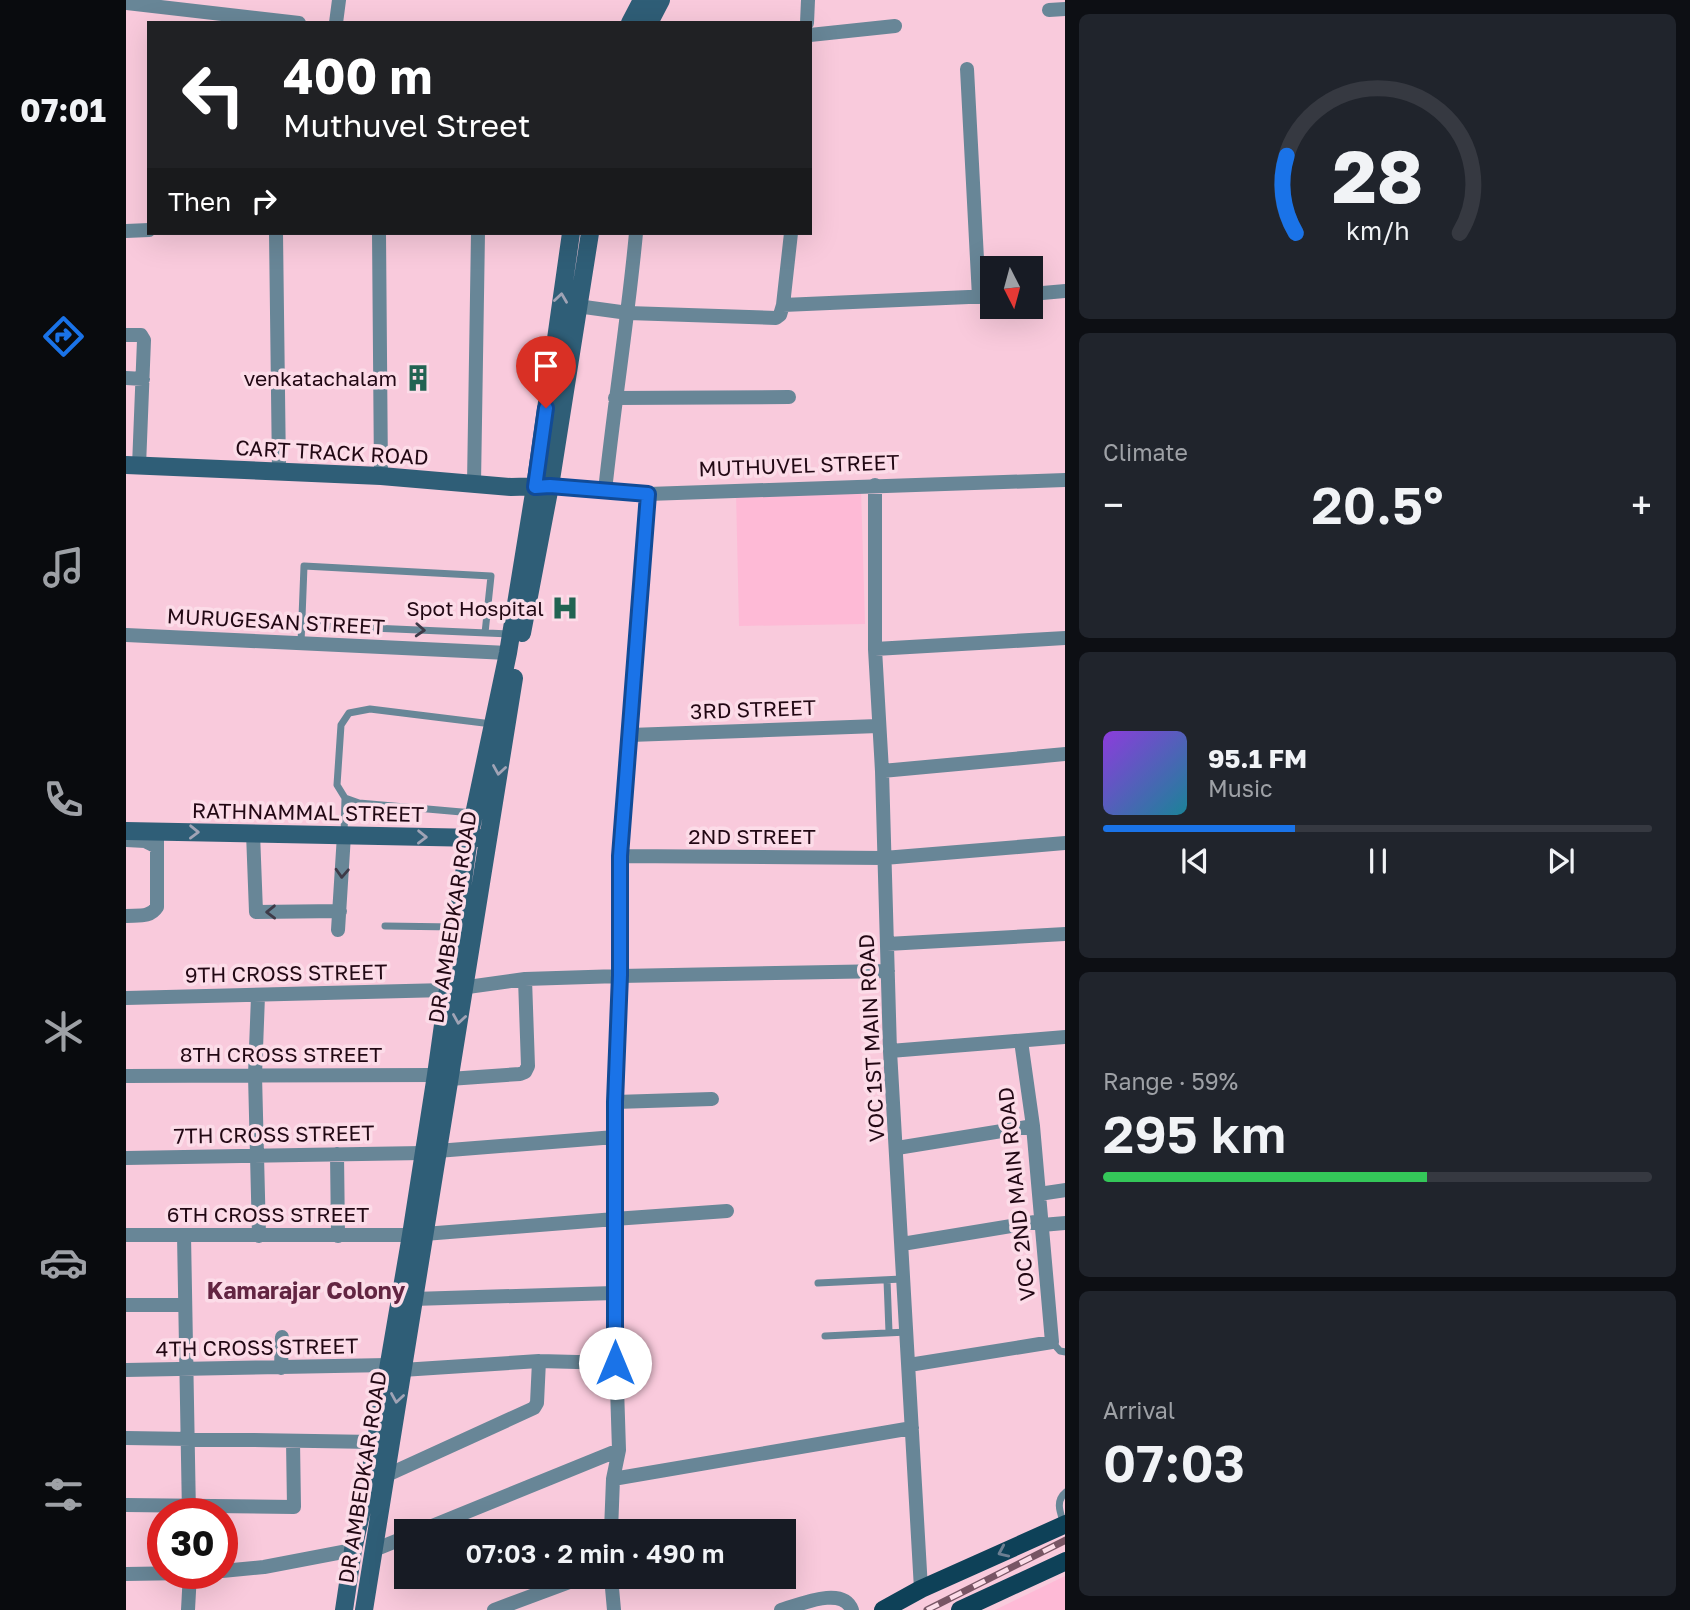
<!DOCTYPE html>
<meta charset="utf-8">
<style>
:root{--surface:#171b24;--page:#20242c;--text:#f1f3f6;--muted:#9ea1a6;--line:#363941;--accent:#1a73e8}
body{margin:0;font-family:"Golos Text",sans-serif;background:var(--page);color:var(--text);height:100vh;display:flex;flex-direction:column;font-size:26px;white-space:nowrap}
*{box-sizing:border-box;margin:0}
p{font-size:23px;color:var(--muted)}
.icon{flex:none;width:38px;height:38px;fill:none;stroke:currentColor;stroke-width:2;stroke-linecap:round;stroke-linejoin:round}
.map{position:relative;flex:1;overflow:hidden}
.panel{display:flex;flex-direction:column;gap:14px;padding:14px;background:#0d0f14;width:625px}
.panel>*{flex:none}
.hud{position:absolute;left:21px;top:21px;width:665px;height:214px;border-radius:0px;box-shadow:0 7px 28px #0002;background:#202124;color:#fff;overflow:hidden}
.needle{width:46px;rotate:174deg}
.buttons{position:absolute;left:854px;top:256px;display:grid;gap:14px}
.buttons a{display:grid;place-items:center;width:63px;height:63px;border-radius:0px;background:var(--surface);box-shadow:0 7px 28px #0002;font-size:35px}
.speed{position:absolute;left:21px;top:1498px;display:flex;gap:14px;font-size:35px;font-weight:700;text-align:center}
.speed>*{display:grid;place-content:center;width:91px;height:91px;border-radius:50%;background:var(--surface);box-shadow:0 7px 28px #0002;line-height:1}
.speed .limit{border:10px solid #d22;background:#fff;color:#111}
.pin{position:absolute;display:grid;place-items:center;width:60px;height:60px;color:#fff;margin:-72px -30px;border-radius:50% 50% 50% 0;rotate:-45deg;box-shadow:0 0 7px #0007}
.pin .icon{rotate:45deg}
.me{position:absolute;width:77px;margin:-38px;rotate:0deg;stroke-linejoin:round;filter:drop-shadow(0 0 5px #0008)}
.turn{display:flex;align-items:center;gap:24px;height:147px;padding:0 21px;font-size:32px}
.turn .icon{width:91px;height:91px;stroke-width:2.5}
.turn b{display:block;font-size:49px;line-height:60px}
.then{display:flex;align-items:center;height:66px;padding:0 21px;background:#0003;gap:14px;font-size:26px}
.big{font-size:52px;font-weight:600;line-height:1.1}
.panel .widget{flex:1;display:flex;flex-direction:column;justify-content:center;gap:10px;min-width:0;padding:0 24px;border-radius:10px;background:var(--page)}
.panel .dial{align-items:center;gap:0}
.dial svg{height:182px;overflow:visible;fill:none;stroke:var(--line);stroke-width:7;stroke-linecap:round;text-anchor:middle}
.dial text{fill:var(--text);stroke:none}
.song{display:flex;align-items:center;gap:21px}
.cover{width:84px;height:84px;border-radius:10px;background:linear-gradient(135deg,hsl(270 70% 55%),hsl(190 70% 35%))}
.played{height:7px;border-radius:4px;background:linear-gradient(90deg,var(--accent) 35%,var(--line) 35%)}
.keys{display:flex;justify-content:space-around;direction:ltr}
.heat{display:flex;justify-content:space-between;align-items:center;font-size:38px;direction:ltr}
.charge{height:10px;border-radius:5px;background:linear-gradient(90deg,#34c759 59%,var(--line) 0)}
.trip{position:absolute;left:268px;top:1519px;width:402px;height:70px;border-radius:0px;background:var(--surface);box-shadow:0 7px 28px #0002;font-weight:600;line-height:70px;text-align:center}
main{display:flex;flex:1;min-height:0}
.dock{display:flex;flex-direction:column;width:126px;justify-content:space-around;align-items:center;background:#090b0e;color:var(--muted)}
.dock .icon{width:49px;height:49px}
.dock .active{color:var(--accent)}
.dock b{font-size:32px;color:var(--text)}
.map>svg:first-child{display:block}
</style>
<main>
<nav class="dock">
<b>07:01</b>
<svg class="icon active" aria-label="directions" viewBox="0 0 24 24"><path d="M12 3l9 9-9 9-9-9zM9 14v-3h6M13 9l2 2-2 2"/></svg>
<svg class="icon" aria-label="music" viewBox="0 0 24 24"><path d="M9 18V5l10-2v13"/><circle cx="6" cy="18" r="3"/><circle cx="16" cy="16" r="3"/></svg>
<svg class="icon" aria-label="phone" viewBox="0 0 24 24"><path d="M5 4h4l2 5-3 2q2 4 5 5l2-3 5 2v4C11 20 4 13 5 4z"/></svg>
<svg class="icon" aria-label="climate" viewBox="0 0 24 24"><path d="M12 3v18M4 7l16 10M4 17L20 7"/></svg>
<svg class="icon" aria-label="car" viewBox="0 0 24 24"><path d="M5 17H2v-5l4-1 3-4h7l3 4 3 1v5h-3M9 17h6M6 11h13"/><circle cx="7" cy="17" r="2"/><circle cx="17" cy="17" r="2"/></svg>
<svg class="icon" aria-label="filters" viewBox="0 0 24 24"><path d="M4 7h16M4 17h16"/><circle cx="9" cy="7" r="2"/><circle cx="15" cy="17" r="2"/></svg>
</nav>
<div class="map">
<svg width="940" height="1610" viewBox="0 0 940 1610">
<rect width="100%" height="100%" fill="#f9cadc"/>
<path fill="#febad6" d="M735,489L739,624L613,626L610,492Z
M939,1576V1610H869Z"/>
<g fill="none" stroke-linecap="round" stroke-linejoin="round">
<path stroke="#688697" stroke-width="7" d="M177,625L384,634
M175,643L178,566L365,576L359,633
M347,813L233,803L219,798L211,785L215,725L223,713L244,709L366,724
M218,835L219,798
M259,926L329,927
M761,1280L763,1332
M692,1283L776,1279
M699,1336L781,1332
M926,1342L934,1351L940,1352
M938,1524C934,1512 929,1501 940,1492"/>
<path stroke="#688697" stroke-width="14" d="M0,3L173,23
M923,10L940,9
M210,23L213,0
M681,23L682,0
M684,35L769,26
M841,69L853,297
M0,231L23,230
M150,233L153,471
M253,233L255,476
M905,294L940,291
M657,305L665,233
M451,306L502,313L650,318L654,315L657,305L866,296
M0,335H15L18,340L13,466
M0,378L17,379
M489,398L663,397
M348,484L352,233
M749,485V649L756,771L764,1051L795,1589
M424,486L522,494L940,480
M479,491C488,405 502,319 510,233
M0,635L382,653
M749,649L940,638
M504,735L752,726
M756,771L940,754
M127,833L130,912L214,911
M0,840L19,841L31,847
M494,856L758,858L940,843
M0,916C12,915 24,918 31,907V831
M212,930L218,835
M761,944L940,934
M132,996L129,1075L133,1236
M0,998L320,990L399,979L494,976L762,971
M764,1051L940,1037
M0,1076L310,1075
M323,1079L394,1074L399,1072L402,1066L399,979
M489,1102L586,1099
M771,1148L907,1126
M311,1151L489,1137
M211,1154L212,1236
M0,1158L297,1153
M913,1194L940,1190
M488,1219L601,1211
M916,1225L940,1223
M298,1234L489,1219
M0,1235H285
M58,1235L63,1514
M776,1244L915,1221
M287,1299L488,1293
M0,1305H59
M783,1365L926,1342L907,1126L895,1041
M155,1368L156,1337
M0,1370L262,1365
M276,1370L413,1361L489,1363
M0,1438L248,1442
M259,1476L408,1408L411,1403L413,1361
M487,1479L786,1428
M0,1505L168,1507L167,1441
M294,1531L493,1450
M485,1531L487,1479L493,1450L488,1293L494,856L522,494
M248,1550L280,1537
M96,1571L138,1567L227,1550
M0,1574L62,1573
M485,1577L488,1610
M62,1610L64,1573
M368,1610L457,1577
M655,1610C673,1605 717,1585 726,1610"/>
<path stroke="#2f5e77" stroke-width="18" d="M504,23L516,0
M523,23L535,0
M0,465L255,476L385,487L419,486
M396,633L424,486L464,233
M0,831L353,838
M218,1610L227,1550L244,1474L285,1235L310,1075L343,838L382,653L409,487L445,233
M238,1610L388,678"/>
<path stroke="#0e4158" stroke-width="18" d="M757,1610L795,1589L940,1524
M834,1610L940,1561"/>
<defs>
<path id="rail" d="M801,1610L940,1540"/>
</defs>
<use href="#rail" stroke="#785564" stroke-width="7"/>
<use href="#rail" stroke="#fcdce8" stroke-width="4.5" stroke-dasharray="13" stroke-linecap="butt"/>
</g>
<defs><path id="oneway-chevron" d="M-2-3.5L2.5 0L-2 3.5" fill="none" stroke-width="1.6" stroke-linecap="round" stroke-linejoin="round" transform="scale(1.75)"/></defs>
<g stroke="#a0a3b5">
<use href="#oneway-chevron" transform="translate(435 298) rotate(-82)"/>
<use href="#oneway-chevron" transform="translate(373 770) rotate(99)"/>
<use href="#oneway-chevron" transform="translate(68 832) rotate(1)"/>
<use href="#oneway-chevron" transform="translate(296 837) rotate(1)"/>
<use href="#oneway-chevron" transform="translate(333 1019) rotate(99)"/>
<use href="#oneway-chevron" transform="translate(271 1398) rotate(99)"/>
</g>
<g stroke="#3e3a48">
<use href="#oneway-chevron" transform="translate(294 630) rotate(3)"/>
<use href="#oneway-chevron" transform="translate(216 873) rotate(93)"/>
<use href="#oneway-chevron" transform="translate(145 912) rotate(179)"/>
</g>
<use stroke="#6d7f92" href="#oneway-chevron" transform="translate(877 1552) rotate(156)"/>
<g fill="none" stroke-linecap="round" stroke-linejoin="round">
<defs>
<path id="route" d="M420,408L409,487L424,486L522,494L494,856V975L489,1102V1363"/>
</defs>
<use href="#route" stroke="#114b97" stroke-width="18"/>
<use href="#route" stroke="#1a73e8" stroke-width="12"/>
</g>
<defs>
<symbol id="building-bare" viewBox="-9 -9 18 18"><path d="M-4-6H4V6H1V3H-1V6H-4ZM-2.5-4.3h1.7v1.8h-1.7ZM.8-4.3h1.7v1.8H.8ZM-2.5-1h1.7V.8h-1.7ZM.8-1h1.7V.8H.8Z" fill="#216352" stroke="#fcdce8" stroke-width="2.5" paint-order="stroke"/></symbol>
<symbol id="hospital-bare" viewBox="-9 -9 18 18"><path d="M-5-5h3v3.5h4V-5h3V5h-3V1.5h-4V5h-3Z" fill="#216352" stroke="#fcdce8" stroke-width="2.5" paint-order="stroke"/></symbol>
</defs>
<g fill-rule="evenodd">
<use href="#building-bare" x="273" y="359" width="38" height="38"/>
<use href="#hospital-bare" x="420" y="589" width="38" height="38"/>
</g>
<g text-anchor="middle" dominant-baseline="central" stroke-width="7" stroke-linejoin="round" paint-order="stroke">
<g font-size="21" fill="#220814" stroke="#fcdce8" text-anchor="end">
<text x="271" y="378">venkatachalam</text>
<text x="418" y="608">Spot Hospital</text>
</g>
<g font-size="21" fill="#220814" stroke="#fcdce8">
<text transform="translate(206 452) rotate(3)">CART TRACK ROAD</text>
<text transform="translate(673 465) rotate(-2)">MUTHUVEL STREET</text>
<text transform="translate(150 621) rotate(3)">MURUGESAN STREET</text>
<text transform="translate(627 709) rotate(-2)">3RD STREET</text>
<text transform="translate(182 812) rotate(1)">RATHNAMMAL STREET</text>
<text x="626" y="836">2ND STREET</text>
<text transform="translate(326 917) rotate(-81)">DR AMBEDKAR ROAD</text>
<text transform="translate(160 973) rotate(-1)">9TH CROSS STREET</text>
<text transform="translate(745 1038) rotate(-93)">VOC 1ST MAIN ROAD</text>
<text x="155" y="1054">8TH CROSS STREET</text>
<text transform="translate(148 1134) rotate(-1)">7TH CROSS STREET</text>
<text transform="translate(890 1194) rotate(-96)">VOC 2ND MAIN ROAD</text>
<text x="142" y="1214">6TH CROSS STREET</text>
<text transform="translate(131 1347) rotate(-1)">4TH CROSS STREET</text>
<text transform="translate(236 1477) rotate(-81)">DR AMBEDKAR ROAD</text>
</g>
<g font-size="23" font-weight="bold" fill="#632542" stroke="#fcdce8">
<text x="180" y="1290">Kamarajar Colony</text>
</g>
</g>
</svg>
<div class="buttons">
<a><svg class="needle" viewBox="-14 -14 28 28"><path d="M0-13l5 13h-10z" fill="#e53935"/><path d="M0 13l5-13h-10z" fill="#9ea1a6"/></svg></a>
</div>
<div class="speed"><div class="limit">30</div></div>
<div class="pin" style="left:420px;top:408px;background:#d93025"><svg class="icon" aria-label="arrive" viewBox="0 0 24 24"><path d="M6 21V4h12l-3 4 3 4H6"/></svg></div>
<svg class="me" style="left:489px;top:1363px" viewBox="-20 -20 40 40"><circle r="19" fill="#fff"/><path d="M0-13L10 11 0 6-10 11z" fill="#1a73e8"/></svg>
<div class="trip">07:03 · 2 min · 490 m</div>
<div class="hud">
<div class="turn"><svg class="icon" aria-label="left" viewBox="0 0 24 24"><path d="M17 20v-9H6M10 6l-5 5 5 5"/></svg><div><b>400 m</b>Muthuvel Street</div></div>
<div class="then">Then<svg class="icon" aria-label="right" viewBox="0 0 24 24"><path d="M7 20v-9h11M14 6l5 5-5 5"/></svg></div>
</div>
</div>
<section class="panel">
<div class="widget dial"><svg viewBox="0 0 100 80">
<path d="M14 69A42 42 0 1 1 86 69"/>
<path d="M14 69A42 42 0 0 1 10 35" stroke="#1a73e8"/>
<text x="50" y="56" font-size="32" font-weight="700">28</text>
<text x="50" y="72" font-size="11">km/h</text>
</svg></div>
<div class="widget"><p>Climate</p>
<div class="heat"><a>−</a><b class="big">20.5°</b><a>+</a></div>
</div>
<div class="widget">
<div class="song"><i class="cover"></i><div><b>95.1 FM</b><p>Music</p></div></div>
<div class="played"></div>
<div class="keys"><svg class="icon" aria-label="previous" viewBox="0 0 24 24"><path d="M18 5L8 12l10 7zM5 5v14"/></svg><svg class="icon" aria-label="pause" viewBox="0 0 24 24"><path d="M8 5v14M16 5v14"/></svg><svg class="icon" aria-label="next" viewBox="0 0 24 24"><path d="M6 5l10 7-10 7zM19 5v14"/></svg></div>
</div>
<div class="widget"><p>Range · 59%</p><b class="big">295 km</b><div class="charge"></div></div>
<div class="widget"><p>Arrival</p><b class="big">07:03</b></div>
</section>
</main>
